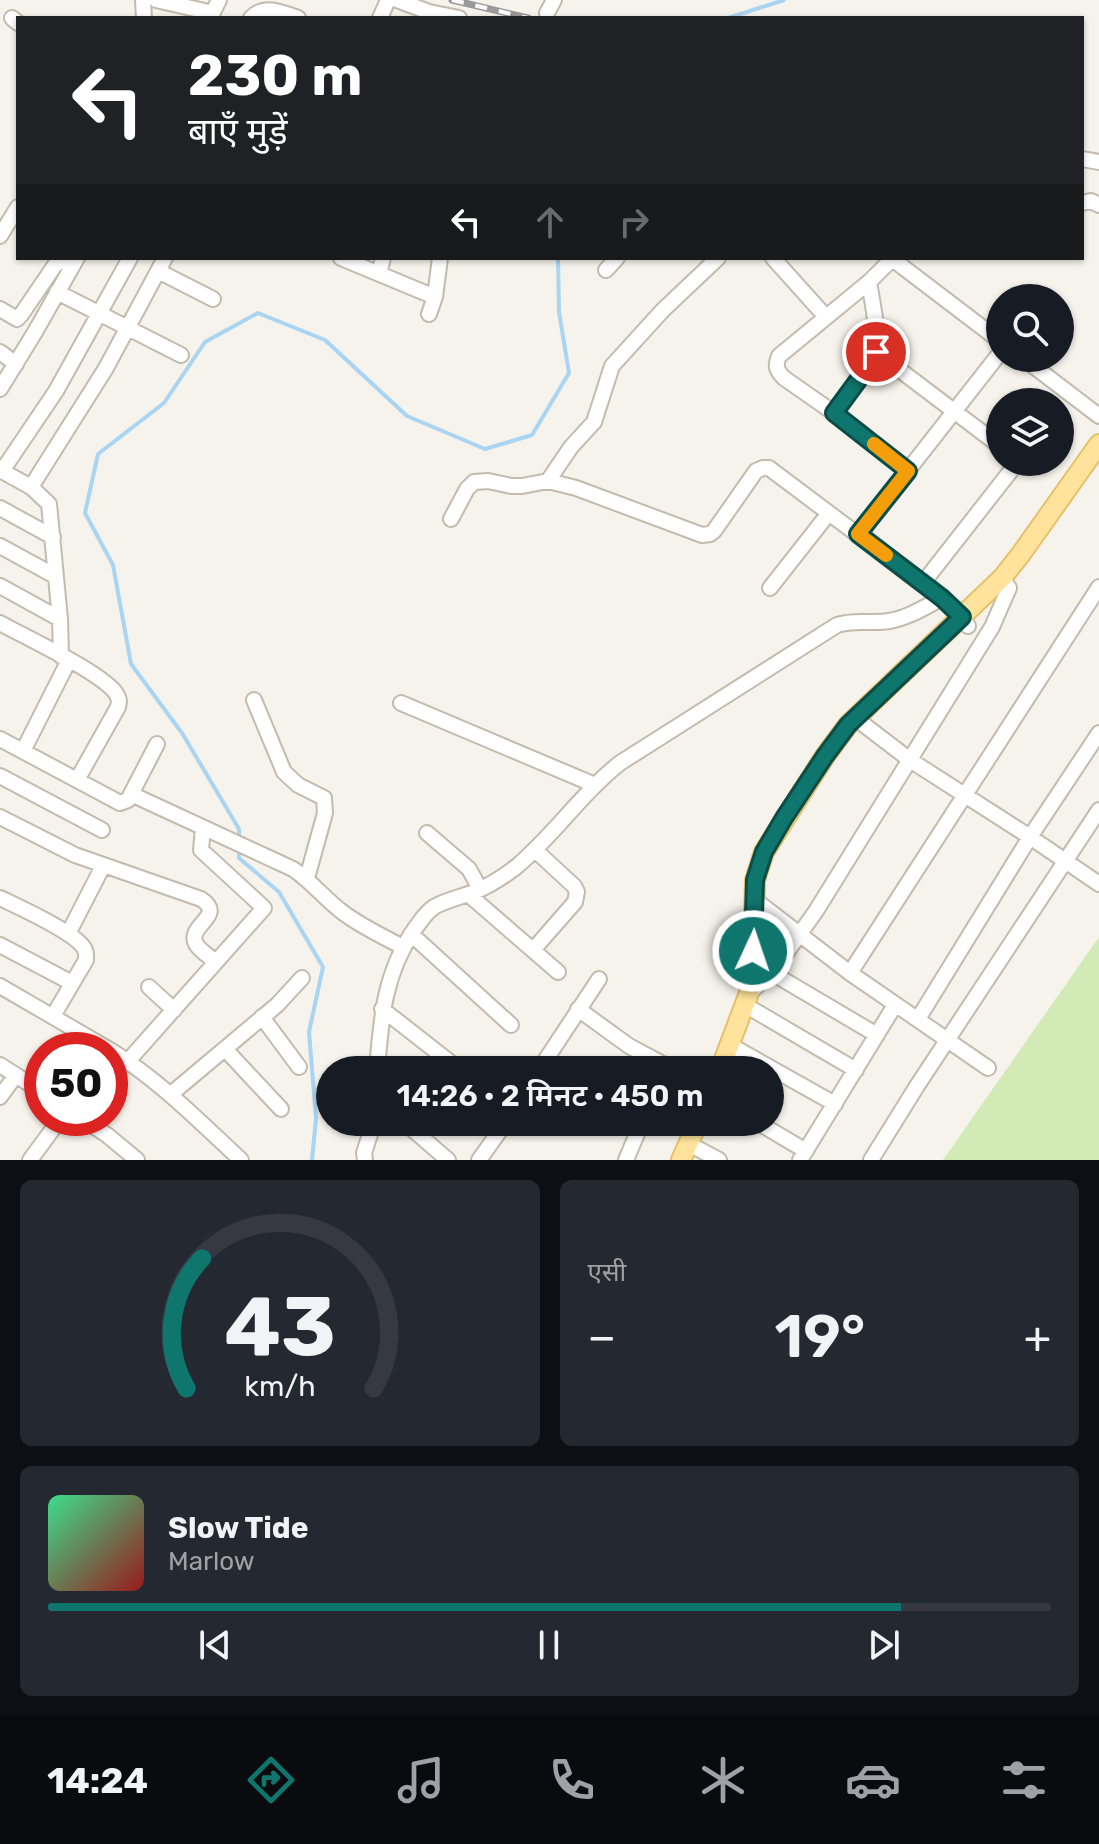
<!DOCTYPE html>
<html lang="hi">
<meta charset="utf-8">
<style>
:root{--surface:#171b24;--page:#242831;--text:#f1f3f6;--muted:#9ea1a6;--line:#363941;--accent:#0f766e}
body{margin:0;font-family:Rubik,"Noto Sans Devanagari",sans-serif;background:var(--page);color:var(--text);height:100vh;display:flex;flex-direction:column;font-size:30px;white-space:nowrap}
*{box-sizing:border-box;margin:0}
p{font-size:26px;color:var(--muted)}
.icon{flex:none;width:44px;height:44px;fill:none;stroke:currentColor;stroke-width:2;stroke-linecap:round;stroke-linejoin:round}
.map{position:relative;height:1160px;overflow:hidden}
.drawer{display:flex;flex-direction:column;gap:20px;padding:20px;background:#0d0f14;flex:1}
.drawer>*{flex:none}
.top-card{position:absolute;left:16px;top:16px;width:1068px;height:244px;border-radius:0px;box-shadow:0 2px 6px #0004;background:#202124;color:#fff;overflow:hidden}
.controls{position:absolute;left:986px;top:284px;display:grid;gap:16px}
.controls a{display:grid;place-items:center;width:88px;height:88px;border-radius:50%;background:var(--surface);box-shadow:0 2px 6px #0004;font-size:40px}
.speed{position:absolute;left:24px;top:1032px;display:flex;gap:16px;font-size:40px;font-weight:700;text-align:center}
.speed>*{display:grid;place-content:center;width:104px;height:104px;border-radius:50%;background:var(--surface);box-shadow:0 2px 6px #0004;line-height:1}
.speed .limit{border:12px solid #d22;background:#fff;color:#111}
.pin{position:absolute;display:grid;place-items:center;width:68px;height:68px;color:#fff;margin:-34px;border:4px solid #fff;border-radius:50%;box-shadow:0 2px 8px #0007}
.me{position:absolute;width:88px;margin:-44px;rotate:3deg;stroke-linejoin:round;filter:drop-shadow(0 0 6px #0008)}
.turn{display:flex;align-items:center;gap:28px;height:168px;padding:0 40px;font-size:36px}
.turn .icon{width:104px;height:104px;stroke-width:2.5}
.turn b{display:block;font-size:56px;line-height:68px}
.lanes{display:flex;align-items:center;height:76px;padding:0 40px;background:#0003;justify-content:center;gap:40px;direction:ltr}
.lanes .off{opacity:.35}
.big{font-size:60px;font-weight:600;line-height:1.1}
.drawer .card{flex:1;display:flex;flex-direction:column;justify-content:center;gap:12px;min-width:0;padding:0 28px;border-radius:12px;background:var(--page)}
.drawer .dial{align-items:center;gap:0}
.dial svg{height:208px;overflow:visible;fill:none;stroke:var(--line);stroke-width:7;stroke-linecap:round;text-anchor:middle}
.dial text{fill:var(--text);stroke:none}
.song{display:flex;align-items:center;gap:24px}
.cover{width:96px;height:96px;border-radius:12px;background:linear-gradient(135deg,hsl(150 70% 55%),hsl(0 70% 35%))}
.played{height:8px;border-radius:4px;background:linear-gradient(90deg,var(--accent) 85%,var(--line) 85%)}
.keys{display:flex;justify-content:space-around;direction:ltr}
.heat{display:flex;justify-content:space-between;align-items:center;font-size:44px;direction:ltr}
.drawer .tiles{flex:1;display:grid;gap:20px;grid-template-columns:1fr 1fr}
.card:last-child{grid-column:span 2}
.trip{position:absolute;left:316px;top:1056px;width:468px;height:80px;border-radius:40px;background:var(--surface);box-shadow:0 2px 6px #0004;font-weight:600;line-height:80px;text-align:center}
.tabs{display:flex;height:128px;justify-content:space-around;align-items:center;background:#090b0e;color:var(--muted)}
.tabs .icon{width:56px;height:56px}
.tabs .on{color:var(--accent)}
.tabs b{font-size:36px;color:var(--text)}
.map>svg:first-child{display:block}
</style>
<div class="map">
<svg width="1099" height="1160" viewBox="0 0 1099 1160">
<rect width="100%" height="100%" fill="#f6f3ec"/>
<path fill="#d2eab5" d="M1099,937V1160H943Z"/>
<g fill="none" stroke-linecap="round" stroke-linejoin="round">
<path stroke="#a9d4f2" stroke-width="4" d="M728,18L784,0
M239,838V829L182,733L131,664L113,565L85,513L98,454L164,403L205,342L258,313L325,340L407,416L485,449L532,435L569,373L559,312L558,258
M239,847V858L279,892L323,967L309,1032L316,1118L312,1160"/>
<defs>
<path id="minor" d="M143,0L144,18
M156,0L213,13
M397,0L429,12L437,18
M429,12L459,18
M547,13L554,0
M12,18L18,23
M210,18L219,0
M251,18C264,4 282,12 298,18
M380,18L388,0
M1082,159L1099,162
M1082,203L1091,201L1099,205
M0,236L18,207
M341,258L435,297
M773,258L826,317
M891,258L1000,341
M893,258L869,282L779,356C775,366 776,370 784,378L834,413L908,471
M606,270L617,258
M158,271L213,299
M379,274L383,258
M57,292L181,355
M0,309L17,319L21,315L55,265L65,259L76,258
M429,314L435,297L440,258
M0,352L16,364
M876,352L1000,446
M1023,358L1099,416
M0,389L35,332L77,258
M834,413C844,399 873,366 876,351C879,333 872,300 869,282
M0,470L31,487L49,504L60,619L61,656
M2,471L56,391L130,258
M548,481L571,447L594,422L612,366L663,310L718,258
M31,487L106,368L165,258
M0,508L53,537
M451,519L467,489L474,482L488,481L511,486H522L548,481L576,488L702,535L710,534L714,531L756,471L763,468H769L942,598L962,617L968,626
M858,534L1000,353
M0,546L55,576
M923,583L1013,468L1015,462
M0,586L60,619
M770,588L829,513
M0,623C25,637 105,674 117,695C120,701 119,701 118,707L77,780
M254,700L284,772L298,785L324,798L325,813L307,878
M401,703L595,785
M857,716L863,724L910,760L1030,837L1099,884
M0,739L120,803L128,800L157,744
M23,751L69,660
M0,776L102,830
M131,794L293,869C311,881 324,898 341,911C360,926 382,936 403,947
M0,817L75,855L201,899C227,916 186,925 196,944C200,951 210,957 216,962
M427,833L469,869L480,889
M468,894L558,972
M0,898C19,907 74,932 84,948C87,953 86,954 86,960L53,1016
M755,900L850,973L988,1068
M68,934L103,866
M411,934L511,1025
M0,945L72,983
M533,950L575,902L577,892L574,886L535,850
M772,973L877,1035
M850,973L1099,587
M0,986L110,1050
M149,987L174,1010
M749,993L772,973L816,911L992,627L1009,588L1002,578
M745,1005L856,1070
M382,1009L460,1070
M578,1009L629,1046L674,1070
M262,1017L299,1067
M918,1019L1030,837L1099,733
M730,1045L835,1104
M225,1049L281,1109
M110,1050C159,1080 199,1121 241,1160
M128,1061L264,908L201,850L203,828
M0,1065L42,1092
M377,1070C381,1019 384,974 414,930C420,922 426,912 434,907C446,900 461,897 474,892C489,886 503,877 516,867C554,835 581,794 620,763L837,625C854,619 871,624 889,621C908,618 925,607 942,598
M539,1070L599,979
M171,1094L277,1005L302,978
M0,1097L16,1075
M81,1118L107,1135L137,1160
M404,1122L448,1160
M670,1122L694,1132
M757,1122L806,1151
M689,1144L719,1160
M30,1160L61,1118
M365,1160L364,1153L374,1122
M479,1160L506,1122
M626,1160L642,1122
M800,1160L895,1005
M871,1160L917,1086L1099,810"/>
<path id="major" d="M720,1070L749,993L753,951L755,880L764,852L825,756L848,725L1002,578L1021,554L1099,444
M681,1160L698,1122"/>
</defs>
<use href="#minor" stroke="#c2bbae" stroke-width="18"/>
<use href="#major" stroke="#e6c16a" stroke-width="22"/>
<use href="#minor" stroke="#fff" stroke-width="14"/>
<use href="#major" stroke="#ffe39c" stroke-width="18"/>
<defs>
<path id="rail" d="M452,0L528,18"/>
</defs>
<use href="#rail" stroke="#9a9a9a" stroke-width="7"/>
<use href="#rail" stroke="#fff" stroke-width="4" stroke-dasharray="12" stroke-linecap="butt"/>
</g>
<g fill="none" stroke-linecap="round" stroke-linejoin="round">
<defs>
<path id="route" d="M753,951L755,880L764,852L784,818L825,756L848,725L962,617L942,598L858,534L908,471L834,413L870,364L876,352"/>
</defs>
<use href="#route" stroke="#0a4d48" stroke-width="20"/>
<use href="#route" stroke="#0f766e" stroke-width="14"/>
<path stroke="#f59e0b" stroke-width="14" d="M874,444L908,471L858,534L886,555"/>
</g>
</svg>
<div class="controls">
<a><svg class="icon" aria-label="search" viewBox="0 0 24 24"><circle cx="10" cy="10" r="6"/><path d="M15 15l6 6"/></svg></a>
<a><svg class="icon" aria-label="layers" viewBox="0 0 24 24"><path d="M12 4l9 5-9 5-9-5zM3 14l9 5 9-5"/></svg></a>
</div>
<div class="speed"><div class="limit">50</div></div>
<div class="pin" style="left:876px;top:352px;background:#d93025"><svg class="icon" aria-label="arrive" viewBox="0 0 24 24"><path d="M6 21V4h12l-3 4 3 4H6"/></svg></div>
<svg class="me" style="left:753px;top:951px" viewBox="-20 -20 40 40"><circle r="17" fill="#0f766e" stroke="#fff" stroke-width="3"/><path d="M0-11L8 9 0 5-8 9z" fill="#fff"/></svg>
<div class="trip">14:26 · 2 मिनट · 450 m</div>
<div class="top-card">
<div class="turn"><svg class="icon" aria-label="left" viewBox="0 0 24 24"><path d="M17 20v-9H6M10 6l-5 5 5 5"/></svg><div><b>230 m</b>बाएँ मुड़ें</div></div>
<div class="lanes"><svg class="icon" aria-label="left" viewBox="0 0 24 24"><path d="M17 20v-9H6M10 6l-5 5 5 5"/></svg><svg class="icon off" aria-label="ahead" viewBox="0 0 24 24"><path d="M12 20V5M6 11l6-6 6 6"/></svg><svg class="icon off" aria-label="right" viewBox="0 0 24 24"><path d="M7 20v-9h11M14 6l5 5-5 5"/></svg></div>
</div>
</div>
<section class="drawer">
<div class="tiles">
<div class="card dial"><svg viewBox="0 0 100 80">
<path d="M14 69A42 42 0 1 1 86 69"/>
<path d="M14 69A42 42 0 0 1 20 19" stroke="#0f766e"/>
<text x="50" y="56" font-size="32" font-weight="700">43</text>
<text x="50" y="72" font-size="11">km/h</text>
</svg></div>
<div class="card"><p>एसी</p>
<div class="heat"><a>−</a><b class="big">19°</b><a>+</a></div>
</div>
<div class="card">
<div class="song"><i class="cover"></i><div><b>Slow Tide</b><p>Marlow</p></div></div>
<div class="played"></div>
<div class="keys"><svg class="icon" aria-label="previous" viewBox="0 0 24 24"><path d="M18 5L8 12l10 7zM5 5v14"/></svg><svg class="icon" aria-label="pause" viewBox="0 0 24 24"><path d="M8 5v14M16 5v14"/></svg><svg class="icon" aria-label="next" viewBox="0 0 24 24"><path d="M6 5l10 7-10 7zM19 5v14"/></svg></div>
</div>
</div>
</section>
<nav class="tabs">
<b>14:24</b>
<svg class="icon on" aria-label="directions" viewBox="0 0 24 24"><path d="M12 3l9 9-9 9-9-9zM9 14v-3h6M13 9l2 2-2 2"/></svg>
<svg class="icon" aria-label="music" viewBox="0 0 24 24"><path d="M9 18V5l10-2v13"/><circle cx="6" cy="18" r="3"/><circle cx="16" cy="16" r="3"/></svg>
<svg class="icon" aria-label="phone" viewBox="0 0 24 24"><path d="M5 4h4l2 5-3 2q2 4 5 5l2-3 5 2v4C11 20 4 13 5 4z"/></svg>
<svg class="icon" aria-label="climate" viewBox="0 0 24 24"><path d="M12 3v18M4 7l16 10M4 17L20 7"/></svg>
<svg class="icon" aria-label="car" viewBox="0 0 24 24"><path d="M5 17H2v-5l4-1 3-4h7l3 4 3 1v5h-3M9 17h6M6 11h13"/><circle cx="7" cy="17" r="2"/><circle cx="17" cy="17" r="2"/></svg>
<svg class="icon" aria-label="filters" viewBox="0 0 24 24"><path d="M4 7h16M4 17h16"/><circle cx="9" cy="7" r="2"/><circle cx="15" cy="17" r="2"/></svg>
</nav>
